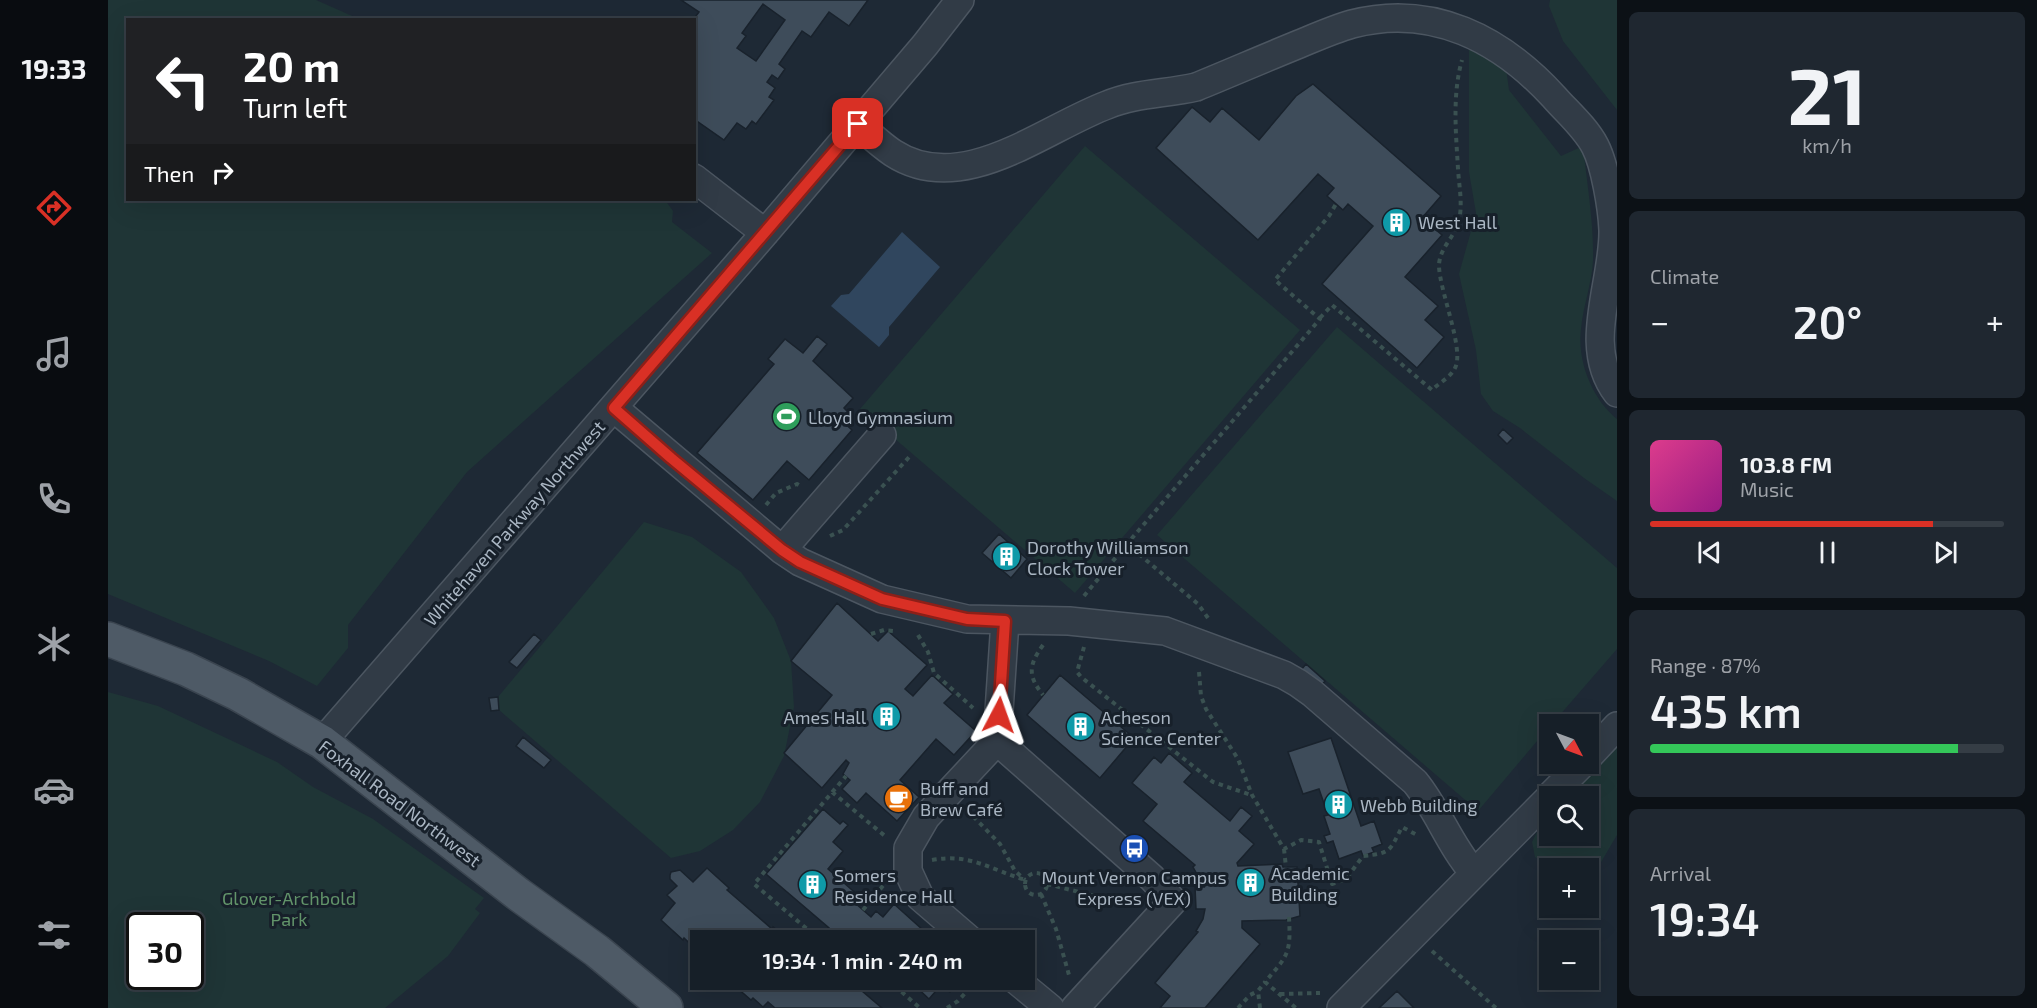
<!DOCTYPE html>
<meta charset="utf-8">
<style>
:root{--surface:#161f28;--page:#1f2730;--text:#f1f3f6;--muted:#9ea2a8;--line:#353d45;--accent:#d93025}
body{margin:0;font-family:"Exo 2",sans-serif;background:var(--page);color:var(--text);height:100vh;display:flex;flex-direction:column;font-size:22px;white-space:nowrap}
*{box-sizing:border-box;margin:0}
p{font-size:20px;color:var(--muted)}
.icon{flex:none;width:33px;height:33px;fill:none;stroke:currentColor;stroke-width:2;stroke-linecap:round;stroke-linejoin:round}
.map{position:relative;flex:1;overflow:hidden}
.panel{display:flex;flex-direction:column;gap:12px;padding:12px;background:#0c1116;width:420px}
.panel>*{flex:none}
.hud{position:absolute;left:18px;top:18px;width:570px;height:183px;border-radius:0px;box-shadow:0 6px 24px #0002,0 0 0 2px var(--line);background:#202124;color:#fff;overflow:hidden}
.needle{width:39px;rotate:131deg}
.controls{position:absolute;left:1431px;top:714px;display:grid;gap:12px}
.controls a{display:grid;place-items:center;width:60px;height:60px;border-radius:0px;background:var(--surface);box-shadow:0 6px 24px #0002,0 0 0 2px var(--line);font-size:30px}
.speed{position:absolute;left:18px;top:912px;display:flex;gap:12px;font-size:30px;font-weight:700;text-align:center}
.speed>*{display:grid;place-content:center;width:78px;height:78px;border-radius:50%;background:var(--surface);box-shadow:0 6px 24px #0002,0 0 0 2px var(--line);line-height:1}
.speed .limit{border:3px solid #111;border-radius:9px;background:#fff;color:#111}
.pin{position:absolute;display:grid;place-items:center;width:51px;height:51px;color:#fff;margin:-26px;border-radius:12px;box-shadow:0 3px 9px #0006}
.me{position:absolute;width:66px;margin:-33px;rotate:4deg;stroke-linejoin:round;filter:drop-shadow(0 0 4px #0008)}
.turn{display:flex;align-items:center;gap:21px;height:126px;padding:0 18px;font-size:27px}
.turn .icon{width:78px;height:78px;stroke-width:2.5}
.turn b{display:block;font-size:42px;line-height:51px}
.then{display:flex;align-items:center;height:57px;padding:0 18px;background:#0003;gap:12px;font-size:22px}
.big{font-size:45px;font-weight:600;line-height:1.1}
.panel .widget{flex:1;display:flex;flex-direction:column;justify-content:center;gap:9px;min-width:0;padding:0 21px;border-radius:9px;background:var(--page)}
.panel .dial{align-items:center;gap:0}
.dial b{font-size:78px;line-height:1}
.song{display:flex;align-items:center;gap:18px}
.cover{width:72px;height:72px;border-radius:9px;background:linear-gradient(135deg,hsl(330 70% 55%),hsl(310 70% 35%))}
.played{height:6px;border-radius:3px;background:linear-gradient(90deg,var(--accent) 80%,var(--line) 80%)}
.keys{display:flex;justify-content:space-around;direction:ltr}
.heat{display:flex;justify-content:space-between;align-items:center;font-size:33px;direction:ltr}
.charge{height:9px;border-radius:4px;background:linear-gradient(90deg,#34c759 87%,var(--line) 0)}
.trip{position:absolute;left:582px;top:930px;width:345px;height:60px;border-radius:0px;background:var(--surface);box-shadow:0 6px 24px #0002,0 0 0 2px var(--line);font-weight:600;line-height:60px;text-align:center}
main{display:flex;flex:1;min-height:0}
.dock{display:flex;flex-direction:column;width:108px;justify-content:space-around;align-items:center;background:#090c10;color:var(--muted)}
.dock .icon{width:42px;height:42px}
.dock .selected{color:var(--accent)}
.dock b{font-size:27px;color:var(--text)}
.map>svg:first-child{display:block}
</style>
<main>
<nav class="dock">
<b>19:33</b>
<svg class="icon selected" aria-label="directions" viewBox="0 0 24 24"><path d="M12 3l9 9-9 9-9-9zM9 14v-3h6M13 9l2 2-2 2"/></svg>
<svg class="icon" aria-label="music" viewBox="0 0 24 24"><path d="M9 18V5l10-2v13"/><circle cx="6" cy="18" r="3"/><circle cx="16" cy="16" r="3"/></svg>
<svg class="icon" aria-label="phone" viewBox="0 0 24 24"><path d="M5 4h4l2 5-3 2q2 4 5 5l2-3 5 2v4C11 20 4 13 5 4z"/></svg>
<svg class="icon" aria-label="climate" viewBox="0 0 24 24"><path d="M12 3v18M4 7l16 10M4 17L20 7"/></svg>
<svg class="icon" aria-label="car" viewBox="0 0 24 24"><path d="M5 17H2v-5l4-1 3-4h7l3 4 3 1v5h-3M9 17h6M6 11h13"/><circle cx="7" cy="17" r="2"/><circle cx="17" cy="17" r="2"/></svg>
<svg class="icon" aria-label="filters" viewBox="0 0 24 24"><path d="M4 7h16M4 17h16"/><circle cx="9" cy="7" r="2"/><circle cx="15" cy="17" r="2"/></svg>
</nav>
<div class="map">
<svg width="1509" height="1008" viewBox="0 0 1509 1008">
<rect width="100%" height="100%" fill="#1e2935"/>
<path fill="#1f3536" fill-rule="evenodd" d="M0,0H208L251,19L20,20V200H557L565,211L564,222L604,253L359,472L240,625V648L209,686L161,661L0,594Z
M1442,0H1509V110L1455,41L1441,6Z
M1361,48L1398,68L1401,90L1453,156L1475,146C1479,184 1486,223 1485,261C1484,283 1475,306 1473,329C1469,361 1484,399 1509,419V501L1476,478L1412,428L1385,411L1373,394L1368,350L1351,274L1368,213L1361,172Z
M977,146L1192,330L967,593L752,409Z
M1229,327L1509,568V649L1444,724H1442L1441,727L1370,811L1049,535Z
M536,522L584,537L633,572L666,618L683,661L686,707L676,756L652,802L625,830L592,851L563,858L391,710L390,697Z
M0,692L50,706L169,762L205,787L265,819L376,898L367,909L372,913L340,956L277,1008H0ZM32,926H82V976H32Z
M1509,748V835L1489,869L1481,872L1480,868H1444L1427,857L1424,842L1430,830L1441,819L1442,836H1480V796H1463L1502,752Z"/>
<path fill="#30465e" d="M794,232L832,267L781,327V335L771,347L723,306L733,295L741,294Z"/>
<path fill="#3e4c5a" stroke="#19222c" stroke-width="1.5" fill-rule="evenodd" d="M573,0H760L741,26L721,12L703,37L694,31L671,64L677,69L670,79L664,75L659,82L667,88L661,97L666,100L648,124L644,121L638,129L629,123L616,140L586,119L585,20L591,12ZM655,4L677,20L648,61L629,48L638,36L634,33Z
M1205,84L1333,196L1314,218L1334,235L1297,277L1330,306L1317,320L1336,337L1309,368L1214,284L1265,226L1240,204L1235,210L1219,196L1226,188L1210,174L1150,240L1048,148L1084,107L1102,122L1114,108L1151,140L1188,96Z
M709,336L719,344L705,361L745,398L736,408L741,413L734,421L744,430L701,480L679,461L645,500L589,453L666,364L660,359L677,339L695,353Z
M1395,429L1405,438L1399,444L1390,435Z
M891,534L919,559L903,578L874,553Z
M729,603L770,641L780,631L819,665L797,689L805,696L824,675L845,694L836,703L868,731L846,755L828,739L792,780L811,797L789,821L758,793L749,803L734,789L742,780L735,774L741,763L738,760L714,788L676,753L724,695L683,661Z
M426,634L433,640L409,668L401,662Z
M1198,664L1217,681L1212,687L1193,670Z
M952,675L1026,738L992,778L919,715Z
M390,697L391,710L383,711L381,698Z
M415,737L443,760L436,768L408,746Z
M1223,738L1253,826L1266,821L1274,844L1264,848L1266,852L1255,856L1253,851L1231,859L1225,841L1219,843L1216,836L1222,834L1216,816L1220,815L1211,789L1195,794L1180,752Z
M1061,753L1084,773L1076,782L1122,821L1133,807L1144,816L1131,831L1146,844L1129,863L1130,866L1174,864L1175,867H1189L1192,916L1178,920L1134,921V928L1152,944L1097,1008H1052L1062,996L1047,983L1090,932L1088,931L1095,919L1097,909H1088L1087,887H1096L1085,867L1087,865L1035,821L1049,804L1024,783L1046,757L1053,763Z
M715,809L732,824L735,821L740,825L725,842L735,851L720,869L752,897L747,903L763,917L768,911L775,917L786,904L826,940H714L721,933L719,931L721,928L658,874Z
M599,868L621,888L619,890L664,929L665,927L682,940H592V953L576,938L575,940L553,920L567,903L559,895L569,886L562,879V875L563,872L572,870L585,882Z
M620,980H741L774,1008H667L660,1002L655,1007L645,998L643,1000Z
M801,980H843L849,984L842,992L833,985L821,999Z
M1289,991L1306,1008H1271Z"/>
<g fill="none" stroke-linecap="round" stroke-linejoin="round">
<defs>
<path id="minor" d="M750,124C761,134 773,145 785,153C854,198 935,129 999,105C1027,93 1058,94 1088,87C1120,74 1152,60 1184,47C1204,39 1223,30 1244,24C1324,3 1393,39 1446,97C1459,112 1477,127 1487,146C1497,165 1504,208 1505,230C1506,283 1473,346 1509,393
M586,178L657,233
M506,408L674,550L692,562L774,599L859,619L961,621L1057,631L1176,675L1190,683L1204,693L1307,782C1330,810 1342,846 1366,873
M674,550L774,435
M889,741L1044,878L1065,901L967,1008
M214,742L657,233L817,45L852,0
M1480,757L1509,726
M1442,796L1474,764
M862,940L812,897L800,871V848L818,817L889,741L897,621
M908,980L942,1008
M1233,1008L1442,797"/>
<path id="major" d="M0,639L78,669L130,694L214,742L410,894L489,951L558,1008"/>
</defs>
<use href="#minor" stroke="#4c5661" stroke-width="30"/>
<use href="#major" stroke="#3a444f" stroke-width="36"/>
<path stroke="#3a5151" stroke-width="4" stroke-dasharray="4.5 4.5" stroke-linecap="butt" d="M1212,318L1224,305L1324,390C1331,383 1343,377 1347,368C1357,350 1331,290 1331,265C1332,245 1351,234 1352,215C1354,199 1351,185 1350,169C1348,133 1344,95 1354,60
M658,505L668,493L689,484L694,487
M722,536L735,530L802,456
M976,596L1019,544
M1100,618L1090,604L1019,544L1212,319L1167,280L1221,216L1228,204
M763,634L776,630L786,631
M810,635L820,652L826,673L865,708
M935,645C920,666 920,676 935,695
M976,647L969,672L973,677L1105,782L1143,795
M1091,672L1093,696L1098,709L1130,759L1144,795L1176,849L1193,840L1211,842L1224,884L1238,879L1255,856C1283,853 1281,852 1294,827L1309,835
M724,792L777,836
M859,810L892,844L907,871L917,880
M1176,849L1178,867
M824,860C864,853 882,870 918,880
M917 884a11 11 0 1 1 22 0a11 11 0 1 1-22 0Z
M939,884L999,899L1030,902
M933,894L948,929L961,975
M755,910L778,882
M1181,917C1183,954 1180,955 1157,982L1188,1008
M712,940L646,884L738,776
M1324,951L1388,1008
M780,980L812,1008
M1172,994L1212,993
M839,1008L850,1001L869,980
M1130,1008L1142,995L1150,991
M1152,1008L1150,991L1157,982"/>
<use href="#minor" stroke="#313b46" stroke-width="27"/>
<use href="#major" stroke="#4e5a66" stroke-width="33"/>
</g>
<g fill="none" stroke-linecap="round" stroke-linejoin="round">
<defs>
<path id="route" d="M750,124L506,408L563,458L674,550L692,562L774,599L859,619L897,621L891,715"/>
</defs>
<use href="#route" stroke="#8d1f18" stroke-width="15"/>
<use href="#route" stroke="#d93025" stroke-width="10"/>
</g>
<defs>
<symbol id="building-disc" viewBox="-11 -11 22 22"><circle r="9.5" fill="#0f9aa8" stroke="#17202a"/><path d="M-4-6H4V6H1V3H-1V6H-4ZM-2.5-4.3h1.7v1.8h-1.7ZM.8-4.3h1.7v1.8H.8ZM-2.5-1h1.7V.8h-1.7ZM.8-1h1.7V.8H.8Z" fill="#fff"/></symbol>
<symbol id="stadium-disc" viewBox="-11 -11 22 22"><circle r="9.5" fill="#2e9e5b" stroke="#17202a"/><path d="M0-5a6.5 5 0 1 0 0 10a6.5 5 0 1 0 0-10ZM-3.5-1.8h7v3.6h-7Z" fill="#fff"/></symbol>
<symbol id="cafe-disc" viewBox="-11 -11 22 22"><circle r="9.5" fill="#e8710a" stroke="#17202a"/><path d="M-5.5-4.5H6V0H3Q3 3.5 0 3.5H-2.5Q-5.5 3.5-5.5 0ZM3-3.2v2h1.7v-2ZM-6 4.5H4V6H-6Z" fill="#fff"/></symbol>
<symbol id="bus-disc" viewBox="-11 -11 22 22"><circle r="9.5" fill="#1a4fb4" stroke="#17202a"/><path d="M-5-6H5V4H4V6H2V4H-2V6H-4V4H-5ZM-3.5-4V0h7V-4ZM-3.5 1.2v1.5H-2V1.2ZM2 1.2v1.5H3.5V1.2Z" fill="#fff"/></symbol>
</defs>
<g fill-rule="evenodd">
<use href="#building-disc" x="1272" y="206" width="33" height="33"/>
<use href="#stadium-disc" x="662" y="400" width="33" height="33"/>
<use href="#building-disc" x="882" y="540" width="33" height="33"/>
<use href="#building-disc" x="762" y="700" width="33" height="33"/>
<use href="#building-disc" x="956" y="710" width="33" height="33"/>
<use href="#cafe-disc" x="774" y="782" width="33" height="33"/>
<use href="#building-disc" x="1214" y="788" width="33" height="33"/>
<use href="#bus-disc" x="1010" y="832" width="33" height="33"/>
<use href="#building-disc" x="1126" y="866" width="33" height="33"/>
<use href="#building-disc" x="688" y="868" width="33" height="33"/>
</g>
<g text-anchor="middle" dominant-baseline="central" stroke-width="6" stroke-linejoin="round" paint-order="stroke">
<g font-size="18" fill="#aab6c3" stroke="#17202a" text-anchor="start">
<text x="1310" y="222">West Hall</text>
<text x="700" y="417">Lloyd Gymnasium</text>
<text x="919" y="547">Dorothy Williamson<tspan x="919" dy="21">Clock Tower</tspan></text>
<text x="758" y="717" text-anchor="end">Ames Hall</text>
<text x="993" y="717">Acheson<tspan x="993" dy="21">Science Center</tspan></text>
<text x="812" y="788">Buff and<tspan x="812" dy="21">Brew Café</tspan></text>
<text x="1252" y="805">Webb Building</text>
<text x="1163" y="873">Academic<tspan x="1163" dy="21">Building</tspan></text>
<text x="726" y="875">Somers<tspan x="726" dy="21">Residence Hall</tspan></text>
<text x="1026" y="877" text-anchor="middle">Mount Vernon Campus<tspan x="1026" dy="21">Express (VEX)</tspan></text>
</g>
<g font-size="18" fill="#aab6c3" stroke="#17202a">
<text transform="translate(406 523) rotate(-49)">Whitehaven Parkway Northwest</text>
<text transform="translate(292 803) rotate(37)">Foxhall Road Northwest</text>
</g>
<g font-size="18" fill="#62946a" stroke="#17202a">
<text x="181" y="898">Glover-Archbold<tspan x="181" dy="21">Park</tspan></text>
</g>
</g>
</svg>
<div class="controls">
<a><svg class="needle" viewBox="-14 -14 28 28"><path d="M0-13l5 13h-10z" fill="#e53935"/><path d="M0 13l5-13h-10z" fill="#9ea2a8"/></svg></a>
<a><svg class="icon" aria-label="search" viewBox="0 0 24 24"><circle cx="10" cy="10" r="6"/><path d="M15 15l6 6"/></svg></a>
<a>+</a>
<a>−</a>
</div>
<div class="speed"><div class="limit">30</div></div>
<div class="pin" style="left:750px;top:124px;background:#d93025"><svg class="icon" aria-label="arrive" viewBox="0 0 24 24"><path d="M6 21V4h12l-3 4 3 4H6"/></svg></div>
<svg class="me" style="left:891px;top:715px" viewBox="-20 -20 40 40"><path d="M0-17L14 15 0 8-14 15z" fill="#d93025" stroke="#fff" stroke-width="4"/></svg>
<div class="trip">19:34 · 1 min · 240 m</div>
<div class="hud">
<div class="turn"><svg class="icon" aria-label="left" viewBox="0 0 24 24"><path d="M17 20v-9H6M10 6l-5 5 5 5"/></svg><div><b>20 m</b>Turn left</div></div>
<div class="then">Then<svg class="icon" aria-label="right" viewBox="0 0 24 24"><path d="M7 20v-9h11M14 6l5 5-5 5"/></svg></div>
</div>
</div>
<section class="panel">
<div class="widget dial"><b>21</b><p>km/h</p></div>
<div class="widget"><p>Climate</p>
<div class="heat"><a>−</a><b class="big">20°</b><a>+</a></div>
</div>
<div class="widget">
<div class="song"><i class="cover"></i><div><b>103.8 FM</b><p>Music</p></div></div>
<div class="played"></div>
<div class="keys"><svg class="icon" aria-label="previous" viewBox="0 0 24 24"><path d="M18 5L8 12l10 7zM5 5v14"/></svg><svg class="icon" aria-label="pause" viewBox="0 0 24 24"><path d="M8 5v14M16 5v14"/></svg><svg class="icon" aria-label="next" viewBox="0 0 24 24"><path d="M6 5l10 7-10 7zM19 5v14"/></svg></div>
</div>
<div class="widget"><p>Range · 87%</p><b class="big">435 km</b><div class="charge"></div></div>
<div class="widget"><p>Arrival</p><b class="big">19:34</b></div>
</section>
</main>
